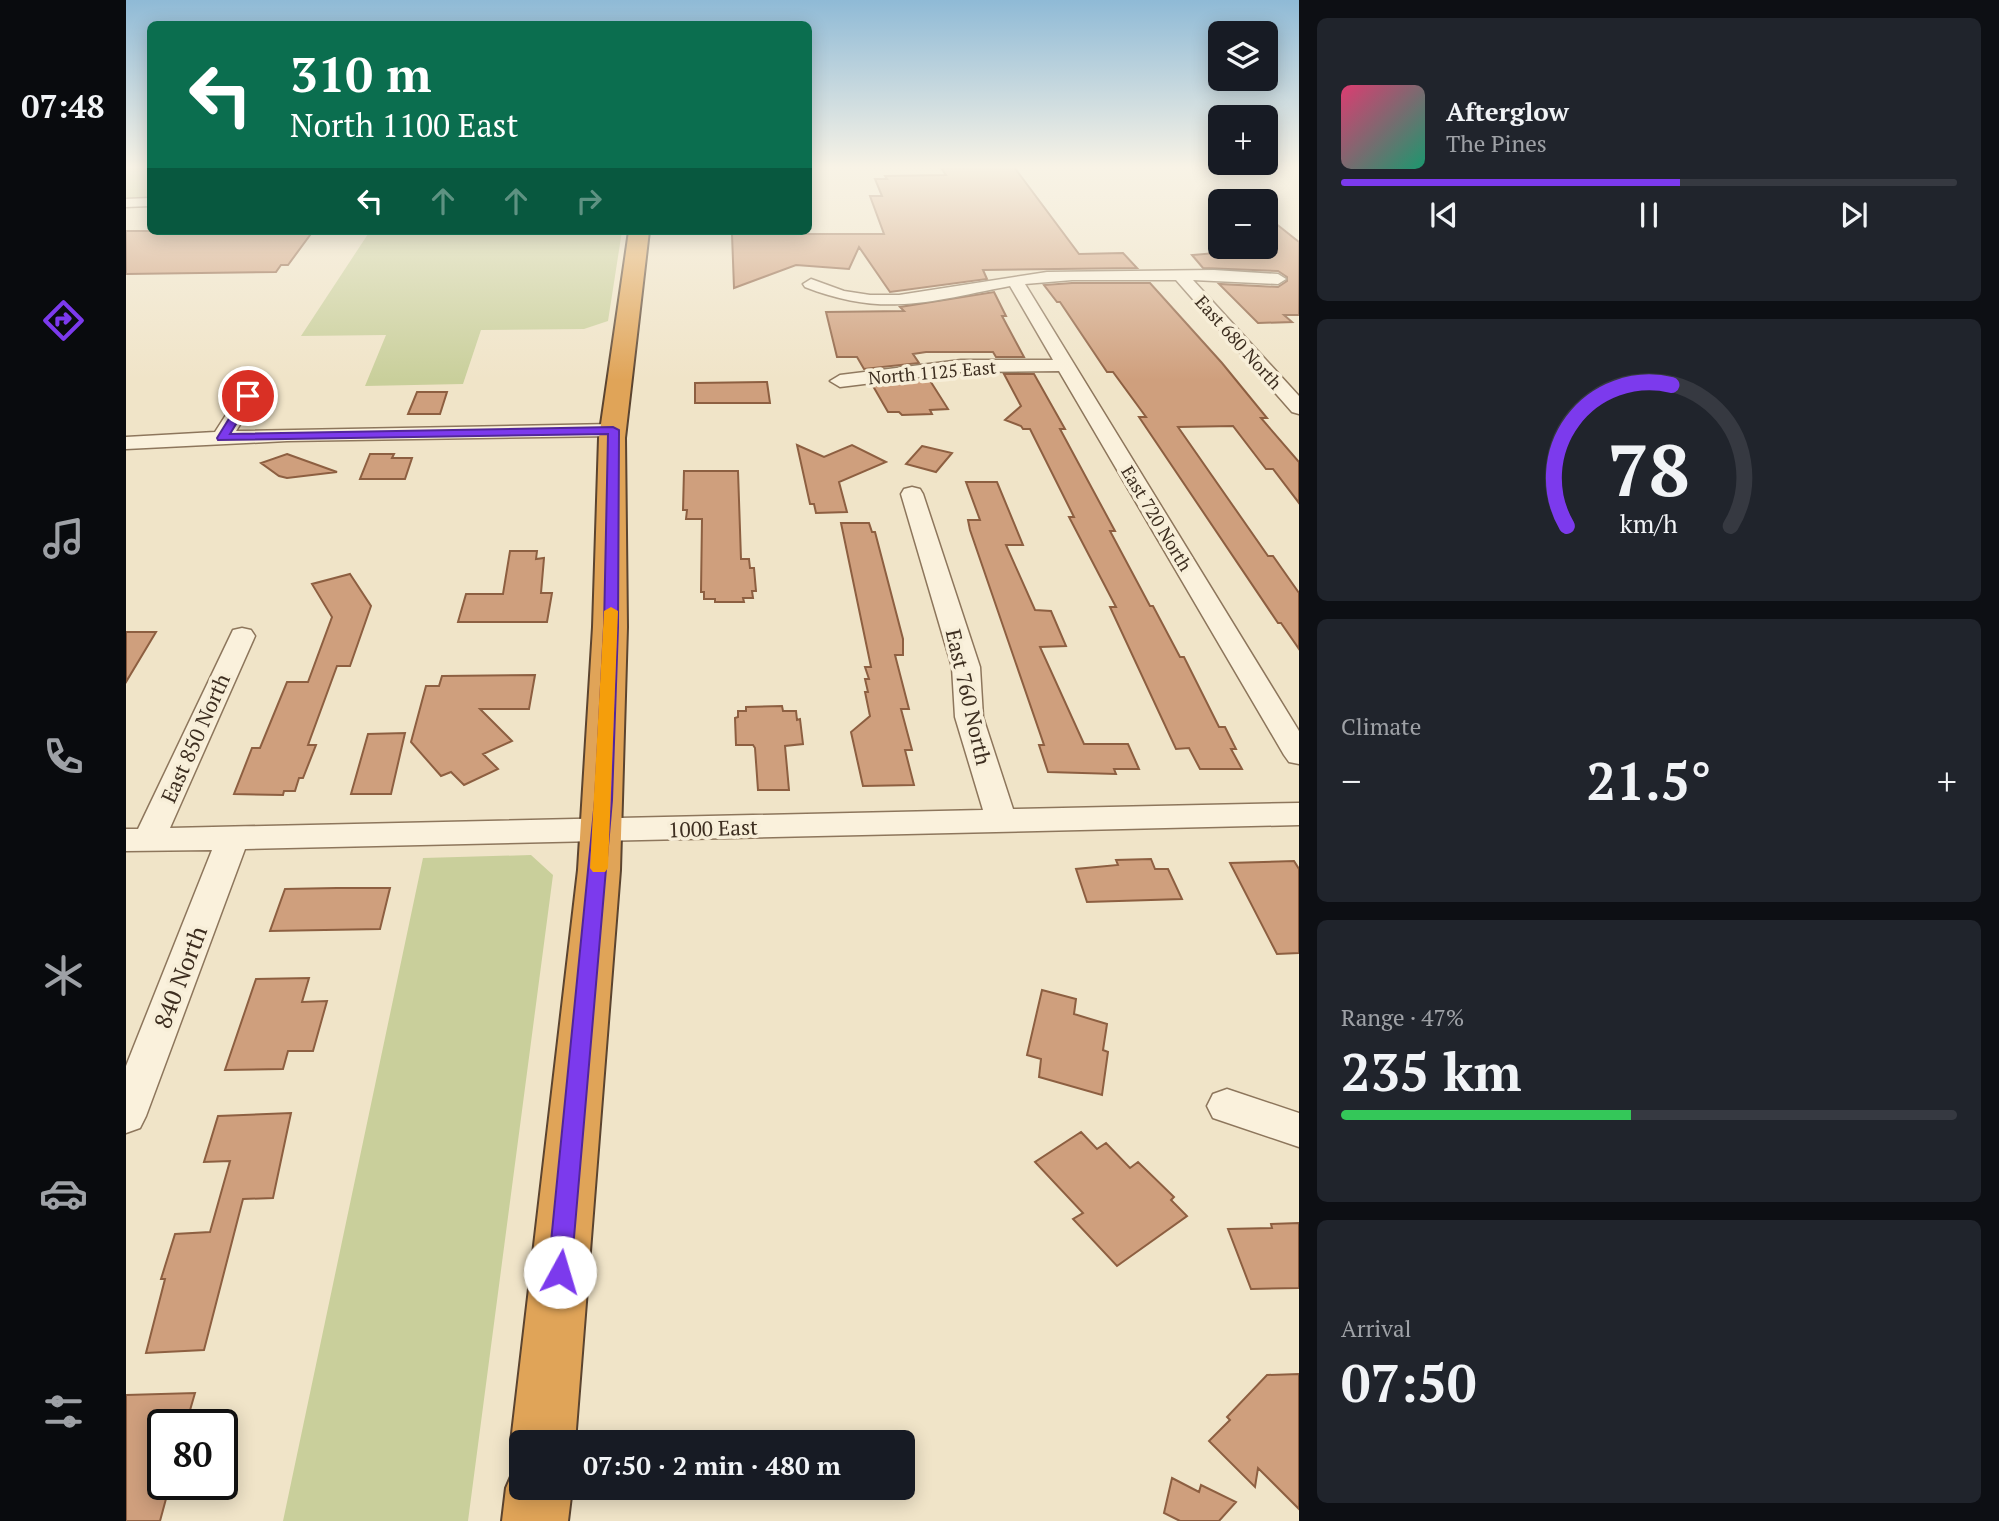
<!DOCTYPE html>
<meta charset="utf-8">
<style>
:root{--surface:#171b24;--page:#20242c;--text:#f1f3f6;--muted:#9ea1a6;--line:#363941;--accent:#7c3aed}
body{margin:0;font-family:"PT Serif",serif;background:var(--page);color:var(--text);height:100vh;display:flex;flex-direction:column;font-size:26px;white-space:nowrap}
*{box-sizing:border-box;margin:0}
p{font-size:23px;color:var(--muted)}
.icon{flex:none;width:38px;height:38px;fill:none;stroke:currentColor;stroke-width:2;stroke-linecap:round;stroke-linejoin:round}
.map{position:relative;flex:1;overflow:hidden}
.side{display:flex;flex-direction:column;gap:18px;padding:18px;background:#0d0f14;width:700px}
.side>*{flex:none}
.hud{position:absolute;left:21px;top:21px;width:665px;height:214px;border-radius:10px;box-shadow:0 4px 18px #0003;background:#0b6e4f;color:#fff;overflow:hidden}
.controls{position:absolute;left:1082px;top:21px;display:grid;gap:14px}
.controls a{display:grid;place-items:center;width:70px;height:70px;border-radius:10px;background:var(--surface);box-shadow:0 4px 18px #0003;font-size:35px}
.speed{position:absolute;left:21px;top:1409px;display:flex;gap:14px;font-size:35px;font-weight:700;text-align:center}
.speed>*{display:grid;place-content:center;width:91px;height:91px;border-radius:50%;background:var(--surface);box-shadow:0 4px 18px #0003;line-height:1}
.speed .limit{border:4px solid #111;border-radius:10px;background:#fff;color:#111}
.pin{position:absolute;display:grid;place-items:center;width:60px;height:60px;color:#fff;margin:-30px;border:4px solid #fff;border-radius:50%;box-shadow:0 2px 7px #0007}
.me{position:absolute;width:77px;margin:-38px;rotate:6deg;stroke-linejoin:round;filter:drop-shadow(0 0 5px #0008)}
.turn{display:flex;align-items:center;gap:24px;height:147px;padding:0 28px;font-size:32px}
.turn .icon{width:91px;height:91px;stroke-width:2.5}
.turn b{display:block;font-size:49px;line-height:60px}
.lanes{display:flex;align-items:center;height:66px;padding:0 28px;background:#0003;justify-content:center;gap:35px;direction:ltr}
.lanes .off{opacity:.35}
.big{font-size:52px;font-weight:700;line-height:1.1}
.side .card{flex:1;display:flex;flex-direction:column;justify-content:center;gap:10px;min-width:0;padding:0 24px;border-radius:10px;background:var(--page)}
.side .dial{align-items:center;gap:0}
.dial svg{height:182px;overflow:visible;fill:none;stroke:var(--line);stroke-width:7;stroke-linecap:round;text-anchor:middle}
.dial text{fill:var(--text);stroke:none}
.song{display:flex;align-items:center;gap:21px}
.cover{width:84px;height:84px;border-radius:10px;background:linear-gradient(135deg,hsl(340 70% 55%),hsl(160 70% 35%))}
.played{height:7px;border-radius:4px;background:linear-gradient(90deg,var(--accent) 55%,var(--line) 55%)}
.keys{display:flex;justify-content:space-around;direction:ltr}
.heat{display:flex;justify-content:space-between;align-items:center;font-size:38px;direction:ltr}
.charge{height:10px;border-radius:5px;background:linear-gradient(90deg,#34c759 47%,var(--line) 0)}
.trip{position:absolute;left:383px;top:1430px;width:406px;height:70px;border-radius:10px;background:var(--surface);box-shadow:0 4px 18px #0003;font-weight:700;line-height:70px;text-align:center}
main{display:flex;flex:1;min-height:0}
.tab-bar{display:flex;flex-direction:column;width:126px;justify-content:space-around;align-items:center;background:#090b0e;color:var(--muted)}
.tab-bar .icon{width:49px;height:49px}
.tab-bar .active{color:var(--accent)}
.tab-bar b{font-size:32px;color:var(--text)}
.map>svg:first-child{display:block}
</style>
<main>
<nav class="tab-bar">
<b>07:48</b>
<svg class="icon active" aria-label="directions" viewBox="0 0 24 24"><path d="M12 3l9 9-9 9-9-9zM9 14v-3h6M13 9l2 2-2 2"/></svg>
<svg class="icon" aria-label="music" viewBox="0 0 24 24"><path d="M9 18V5l10-2v13"/><circle cx="6" cy="18" r="3"/><circle cx="16" cy="16" r="3"/></svg>
<svg class="icon" aria-label="phone" viewBox="0 0 24 24"><path d="M5 4h4l2 5-3 2q2 4 5 5l2-3 5 2v4C11 20 4 13 5 4z"/></svg>
<svg class="icon" aria-label="climate" viewBox="0 0 24 24"><path d="M12 3v18M4 7l16 10M4 17L20 7"/></svg>
<svg class="icon" aria-label="car" viewBox="0 0 24 24"><path d="M5 17H2v-5l4-1 3-4h7l3 4 3 1v5h-3M9 17h6M6 11h13"/><circle cx="7" cy="17" r="2"/><circle cx="17" cy="17" r="2"/></svg>
<svg class="icon" aria-label="filters" viewBox="0 0 24 24"><path d="M4 7h16M4 17h16"/><circle cx="9" cy="7" r="2"/><circle cx="15" cy="17" r="2"/></svg>
</nav>
<div class="map">
<svg width="1173" height="1521" viewBox="0 0 1173 1521">
<rect width="100%" height="100%" fill="#f0e4c8"/>
<path fill="#c9cf9b" d="M0,167H24V199H0Z
M244,231H496L482,321L458,329L355,330L337,384L239,386L260,335L175,336Z
M405,855L427,875L342,1521H157L297,858Z"/>
<path fill="#cf9f7d" stroke="#8d5f41" stroke-width="2" d="M888,167L953,254L997,253L1011,268L857,270L861,279L764,292L733,247L723,269L670,265L608,288L606,234H758L744,196H756L749,179H761L759,176L820,175L815,168Z
M1139,215L1173,242V315H1158L1166,322L1132,323L1093,284L1152,287L1161,281V277L1152,271L1077,268L1066,255L1102,252L1139,253Z
M0,231H187L162,265H155L150,272L0,274Z
M946,283H1024L1096,363L1141,418H1135L1173,462V503L1147,469H1140L1107,426L1052,427L1142,556H1147L1173,593V649L1155,623H1152L1013,417H1020L987,372H981L934,302H931L918,285Z
M868,292L880,316H876L898,357H870L867,352H800L787,354L793,363L738,369L731,357H711L700,312L778,311L774,307Z
M878,374H908L939,429H934L989,531H984L1024,606H1027L1054,657H1058L1093,727H1099L1110,749H1105L1116,769H1074L1063,748L1050,749L984,607H990L943,517H948L904,429H897L895,426L879,420L895,406Z
M803,379L822,409L804,410L806,414L776,415L773,412H762L747,386Z
M641,382L644,403H569V383Z
M291,392H321L314,414H282Z
M671,445L698,457L726,445L760,462L713,482L721,512L690,513L688,504H684Z
M796,446L826,453L810,472L780,464Z
M161,454L211,472L161,478L153,476L135,463Z
M244,454H268L266,458H286L279,479H234Z
M558,471H612L615,559H623L624,568H628L630,591H626L627,598H617L618,602H589V599H578V592H575L576,519H560L561,510H557Z
M840,482H871L897,545H880L909,610L925,611L940,646L914,647L958,744H1002L1013,769H988L990,774L922,772L913,745H918L844,530L842,520H854Z
M715,523H743L746,532H749L777,639V655H769L783,709H775L786,750H779L788,785L737,786L725,732L744,716L739,692H742L739,679H743L739,667H745Z
M384,551H411L410,559L418,558L415,593H426L421,622H332L340,594H377Z
M224,574L245,606L224,666H211L182,745H190L177,778H173L169,791H158L157,795L108,794L126,748H134L161,682H182L206,617L186,584Z
M0,632H30L0,682Z
M409,675L403,709H354L386,741L357,754L372,769L338,785L325,772L315,776L285,742L300,686H313L316,676Z
M656,706L657,711H670L671,720L674,719L677,744L659,746L663,790H632L629,748L627,745H610L609,718L612,717V711H620V707Z
M279,733L265,794H225L242,734Z
M1025,859L1029,869H1042L1056,899L961,902L950,869L992,865L990,860Z
M1168,861L1173,869V953L1151,954L1104,863Z
M211,888H264L254,929L144,931L159,889Z
M183,978L176,1002L201,1001L187,1051H162L157,1069L99,1070L130,979Z
M916,990L950,999L948,1014L981,1024L977,1050L982,1052L976,1095L913,1077L915,1059L901,1055Z
M165,1113L147,1198L117,1199L78,1350L20,1353L39,1279H35L49,1234L84,1232L104,1161L78,1162L92,1116Z
M955,1132L971,1149L980,1143L1004,1168L1012,1162L1048,1197L1045,1200L1061,1216L991,1266L947,1219L957,1213L909,1162Z
M1173,1223V1288L1125,1289L1102,1229L1146,1228L1145,1224Z
M1173,1374V1509L1132,1468L1129,1487L1083,1441L1104,1420L1101,1417L1141,1375Z
M69,1393L60,1424H37V1484H44L34,1521H0V1395Z
M1046,1478L1073,1492L1075,1485L1110,1502L1093,1521H1054L1038,1513Z"/>
<g fill="none" stroke-linecap="round" stroke-linejoin="round">
<defs>
<path id="minor" d="M24,198V206L0,207V199Z
M1088,270L1152,274L1160,279L1152,284L1067,280L1173,396V414L1166,412L1050,280H946L899,284L1173,731V764L1163,762L1158,755L933,371L835,372L714,387L704,381L714,375L835,360H927L884,286C805,301 758,318 679,287L677,284L685,279L718,291L744,295H773L921,272Z
M130,377L140,383L110,431L487,424L494,426L497,430L494,434L487,436L161,441L0,449V437L89,432L123,379Z
M786,487L794,489L797,494L854,667L857,717L887,809L1173,803V825L119,849L20,1116L14,1128L0,1133V1066L86,850L0,851V829H12L107,630L116,628L125,630L129,636L44,828L857,810L829,717L826,667L775,494L778,489Z
M1101,1089L1173,1113V1147L1087,1118L1081,1106L1087,1094Z"/>
<path id="highway" d="M503,231H523L499,438L501,627L494,870L449,1442H396V1488H446L442,1521H376L380,1488L390,1465L394,1463L385,1442L452,870L467,627L473,438Z"/>
</defs>
<use href="#minor" stroke="#8d765c" stroke-width="3"/>
<use href="#highway" stroke="#5b4430" stroke-width="4"/>
<use href="#minor" fill="#faf1dc" fill-rule="evenodd"/>
<use href="#highway" fill="#e0a458" fill-rule="evenodd"/>
</g>
<linearGradient id="sky" x2="0" y2="1"><stop stop-color="#8fbad6"/><stop offset="0.44" stop-color="#f8f3e6"/><stop offset="1" stop-color="#f8f3e6" stop-opacity="0"/></linearGradient>
<rect width="1173" height="380" fill="url(#sky)"/>
<path fill="#7c3aed" stroke="#51269a" stroke-width="2" d="M122,393L127,396L104,434L487,427L493,430L492,627L486,800L445,1272L442,1280L434,1283L425,1280L422,1272L469,800L478,627L482,434L92,440L91,438L117,396Z"/>
<path fill="#f59e0b" d="M485,607L492,611L482,868L479,872H467L464,868L478,611Z"/>
<g text-anchor="middle" dominant-baseline="central" stroke-width="7" stroke-linejoin="round" paint-order="stroke">
<g font-size="18" fill="#3d2e20" stroke="#f7eed8">
<text transform="translate(1113 342) rotate(48)">East 680 North</text>
<text transform="translate(806 372) rotate(-5)">North 1125 East</text>
<text transform="translate(1031 518) rotate(59)">East 720 North</text>
</g>
<g font-size="21" fill="#3d2e20" stroke="#f7eed8">
<text transform="translate(843 697) rotate(77)">East 760 North</text>
<text transform="translate(69 738) rotate(-66)">East 850 North</text>
<text transform="translate(587 828) rotate(-2)">1000 East</text>
</g>
<g font-size="24" fill="#3d2e20" stroke="#f7eed8">
<text transform="translate(54 977) rotate(-69)">840 North</text>
</g>
</g>
</svg>
<div class="controls">
<a><svg class="icon" aria-label="layers" viewBox="0 0 24 24"><path d="M12 4l9 5-9 5-9-5zM3 14l9 5 9-5"/></svg></a>
<a>+</a>
<a>−</a>
</div>
<div class="speed"><div class="limit">80</div></div>
<div class="pin" style="left:122px;top:396px;background:#d93025"><svg class="icon" aria-label="arrive" viewBox="0 0 24 24"><path d="M6 21V4h12l-3 4 3 4H6"/></svg></div>
<svg class="me" style="left:434px;top:1272px" viewBox="-20 -20 40 40"><circle r="19" fill="#fff"/><path d="M0-13L10 11 0 6-10 11z" fill="#7c3aed"/></svg>
<div class="trip">07:50 · 2 min · 480 m</div>
<div class="hud">
<div class="turn"><svg class="icon" aria-label="left" viewBox="0 0 24 24"><path d="M17 20v-9H6M10 6l-5 5 5 5"/></svg><div><b>310 m</b>North 1100 East</div></div>
<div class="lanes"><svg class="icon" aria-label="left" viewBox="0 0 24 24"><path d="M17 20v-9H6M10 6l-5 5 5 5"/></svg><svg class="icon off" aria-label="ahead" viewBox="0 0 24 24"><path d="M12 20V5M6 11l6-6 6 6"/></svg><svg class="icon off" aria-label="ahead" viewBox="0 0 24 24"><path d="M12 20V5M6 11l6-6 6 6"/></svg><svg class="icon off" aria-label="right" viewBox="0 0 24 24"><path d="M7 20v-9h11M14 6l5 5-5 5"/></svg></div>
</div>
</div>
<section class="side">
<div class="card">
<div class="song"><i class="cover"></i><div><b>Afterglow</b><p>The Pines</p></div></div>
<div class="played"></div>
<div class="keys"><svg class="icon" aria-label="previous" viewBox="0 0 24 24"><path d="M18 5L8 12l10 7zM5 5v14"/></svg><svg class="icon" aria-label="pause" viewBox="0 0 24 24"><path d="M8 5v14M16 5v14"/></svg><svg class="icon" aria-label="next" viewBox="0 0 24 24"><path d="M6 5l10 7-10 7zM19 5v14"/></svg></div>
</div>
<div class="card dial"><svg viewBox="0 0 100 80">
<path d="M14 69A42 42 0 1 1 86 69"/>
<path d="M14 69A42 42 0 0 1 60 7" stroke="#7c3aed"/>
<text x="50" y="56" font-size="32" font-weight="700">78</text>
<text x="50" y="72" font-size="11">km/h</text>
</svg></div>
<div class="card"><p>Climate</p>
<div class="heat"><a>−</a><b class="big">21.5°</b><a>+</a></div>
</div>
<div class="card"><p>Range · 47%</p><b class="big">235 km</b><div class="charge"></div></div>
<div class="card"><p>Arrival</p><b class="big">07:50</b></div>
</section>
</main>
